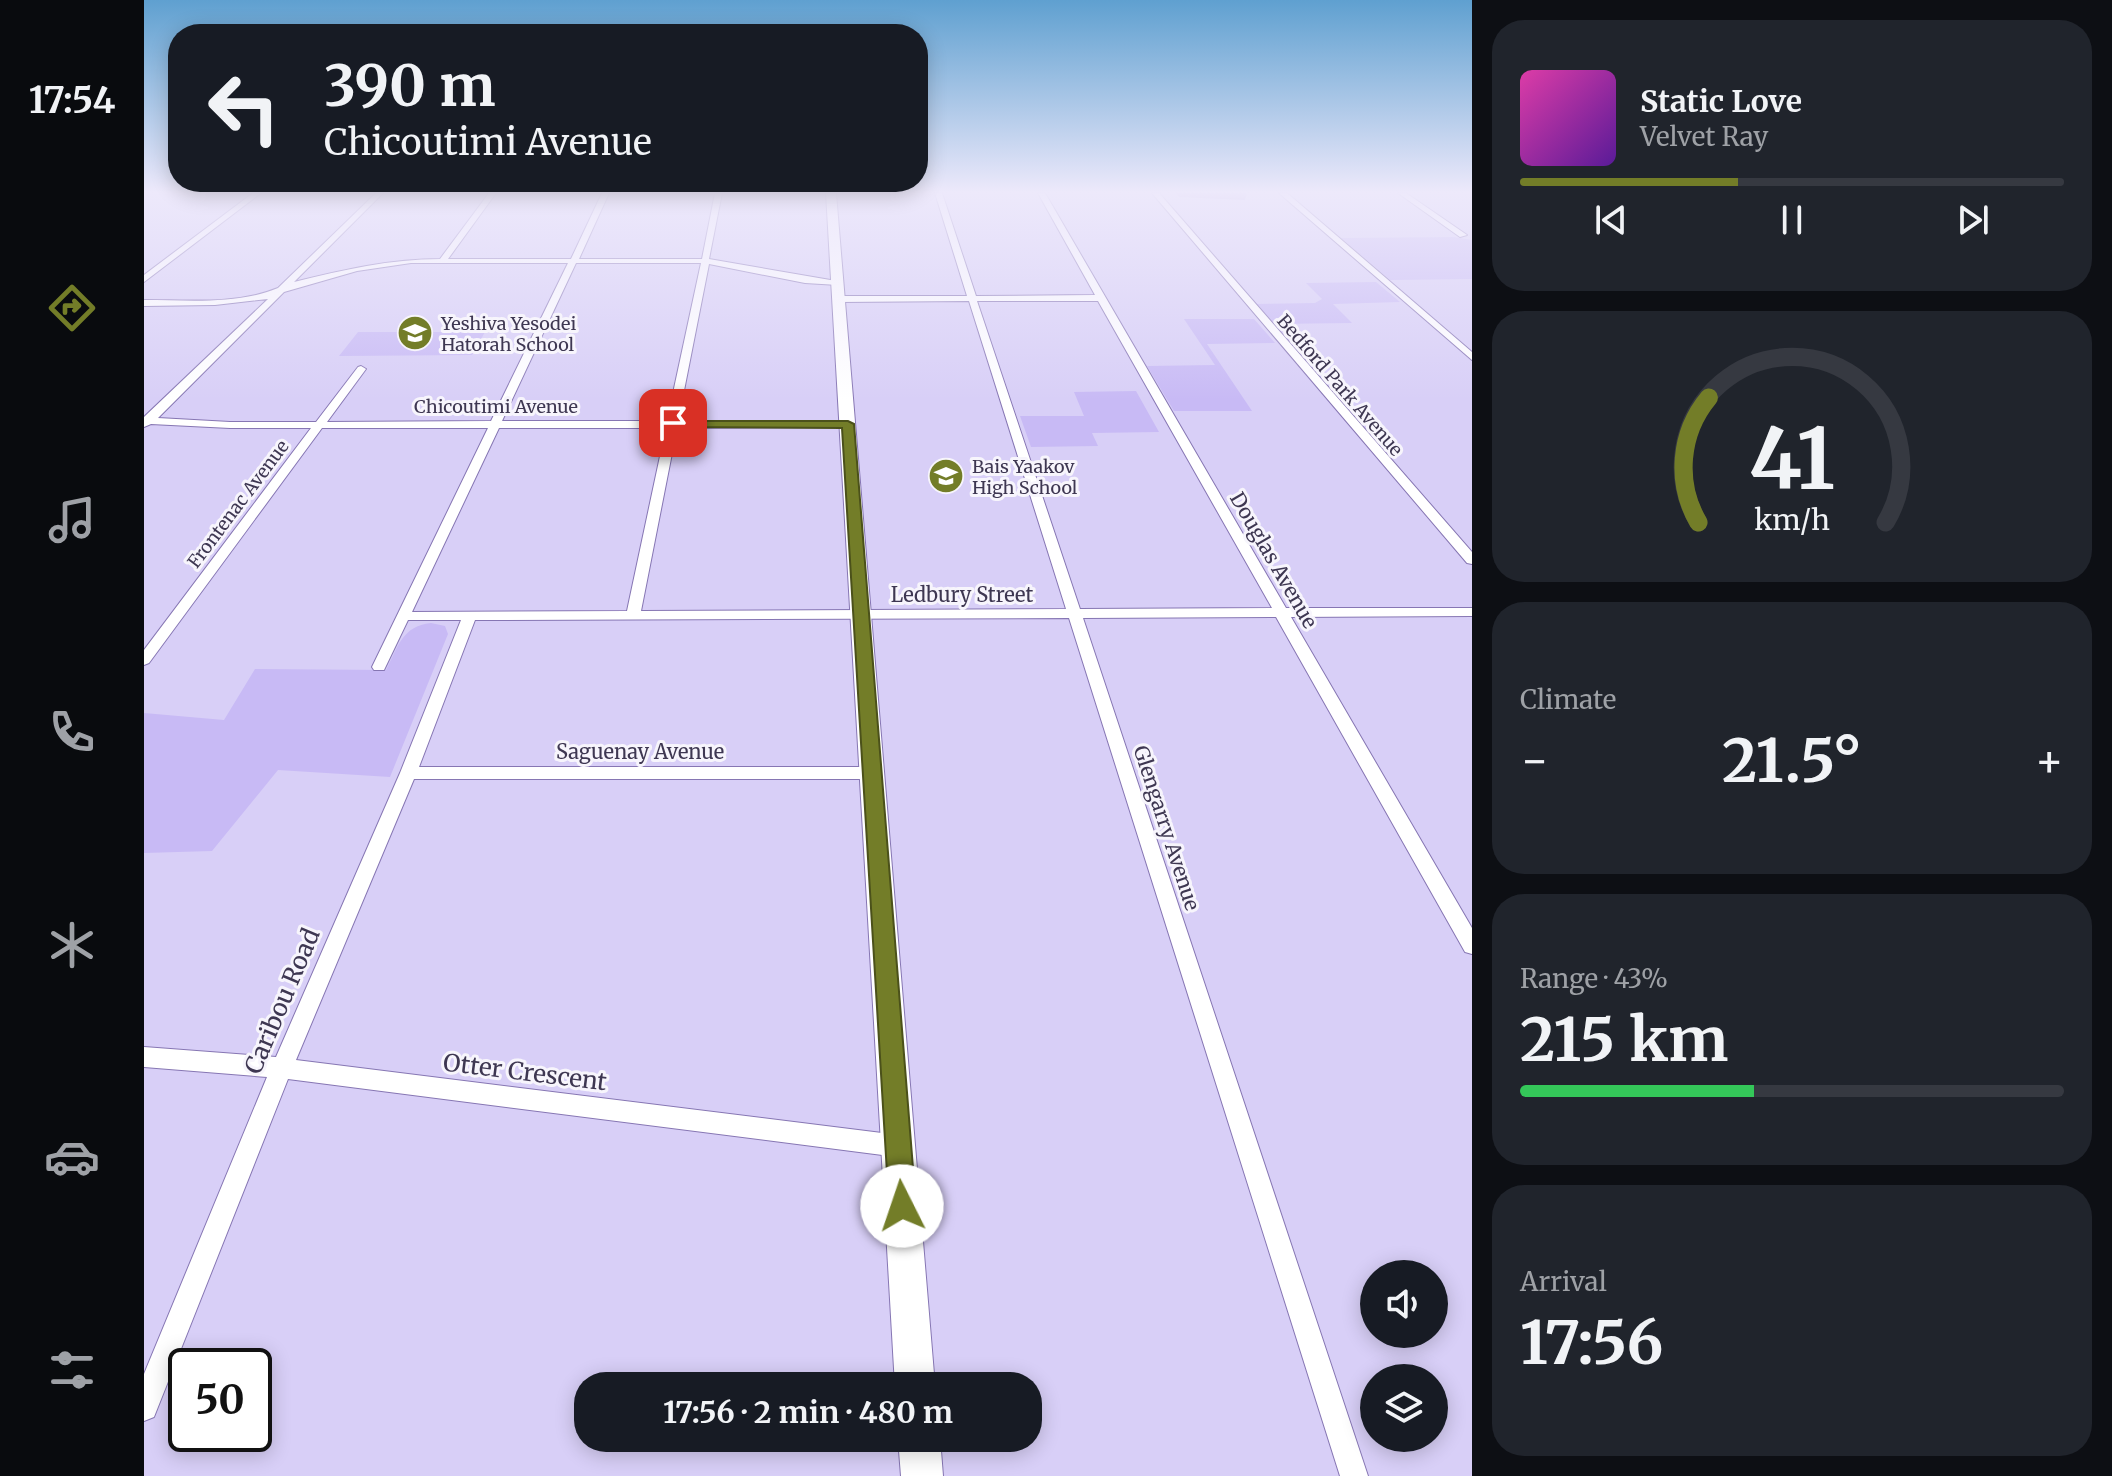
<!DOCTYPE html>
<meta charset="utf-8">
<style>
:root{--surface:#171b24;--page:#20242c;--text:#f1f3f6;--muted:#9ea1a6;--line:#363941;--accent:#737d28}
body{margin:0;font-family:Merriweather,serif;background:var(--page);color:var(--text);height:100vh;display:flex;flex-direction:column;font-size:30px;white-space:nowrap}
*{box-sizing:border-box;margin:0}
p{font-size:26px;color:var(--muted)}
.icon{flex:none;width:44px;height:44px;fill:none;stroke:currentColor;stroke-width:2;stroke-linecap:round;stroke-linejoin:round}
.map{position:relative;flex:1;overflow:hidden}
.sheet{display:flex;flex-direction:column;gap:20px;padding:20px;background:#0d0f14;width:640px}
.sheet>*{flex:none}
.top-card{position:absolute;left:24px;top:24px;width:760px;height:168px;border-radius:32px;box-shadow:0 4px 20px #0003;background:#171b24;color:var(--text);overflow:hidden}
.tools{position:absolute;left:1216px;top:1260px;display:grid;gap:16px}
.tools a{display:grid;place-items:center;width:88px;height:88px;border-radius:50%;background:var(--surface);box-shadow:0 4px 20px #0003;font-size:40px}
.speed{position:absolute;left:24px;top:1348px;display:flex;gap:16px;font-size:40px;font-weight:700;text-align:center}
.speed>*{display:grid;place-content:center;width:104px;height:104px;border-radius:50%;background:var(--surface);box-shadow:0 4px 20px #0003;line-height:1}
.speed .limit{border:4px solid #111;border-radius:12px;background:#fff;color:#111}
.pin{position:absolute;display:grid;place-items:center;width:68px;height:68px;color:#fff;margin:-34px;border-radius:16px;box-shadow:0 4px 12px #0006}
.me{position:absolute;width:88px;margin:-44px;rotate:356deg;stroke-linejoin:round;filter:drop-shadow(0 0 6px #0008)}
.turn{display:flex;align-items:center;gap:28px;height:168px;padding:0 24px;font-size:36px}
.turn .icon{width:104px;height:104px;stroke-width:2.5}
.turn b{display:block;font-size:56px;line-height:68px}
.big{font-size:60px;font-weight:700;line-height:1.1}
.sheet .card{flex:1;display:flex;flex-direction:column;justify-content:center;gap:12px;min-width:0;padding:0 28px;border-radius:32px;background:var(--page)}
.sheet .dial{align-items:center;gap:0}
.dial svg{height:208px;overflow:visible;fill:none;stroke:var(--line);stroke-width:7;stroke-linecap:round;text-anchor:middle}
.dial text{fill:var(--text);stroke:none}
.song{display:flex;align-items:center;gap:24px}
.cover{width:96px;height:96px;border-radius:12px;background:linear-gradient(135deg,hsl(320 70% 55%),hsl(270 70% 35%))}
.played{height:8px;border-radius:4px;background:linear-gradient(90deg,var(--accent) 40%,var(--line) 40%)}
.keys{display:flex;justify-content:space-around;direction:ltr}
.heat{display:flex;justify-content:space-between;align-items:center;font-size:44px;direction:ltr}
.charge{height:12px;border-radius:6px;background:linear-gradient(90deg,#34c759 43%,var(--line) 0)}
.trip{position:absolute;left:430px;top:1372px;width:468px;height:80px;border-radius:32px;background:var(--surface);box-shadow:0 4px 20px #0003;font-weight:700;line-height:80px;text-align:center}
main{display:flex;flex:1;min-height:0}
.tabs{display:flex;flex-direction:column;width:144px;justify-content:space-around;align-items:center;background:#090b0e;color:var(--muted)}
.tabs .icon{width:56px;height:56px}
.tabs .selected{color:var(--accent)}
.tabs b{font-size:36px;color:var(--text)}
.map>svg:first-child{display:block}
</style>
<main>
<nav class="tabs">
<b>17:54</b>
<svg class="icon selected" aria-label="directions" viewBox="0 0 24 24"><path d="M12 3l9 9-9 9-9-9zM9 14v-3h6M13 9l2 2-2 2"/></svg>
<svg class="icon" aria-label="music" viewBox="0 0 24 24"><path d="M9 18V5l10-2v13"/><circle cx="6" cy="18" r="3"/><circle cx="16" cy="16" r="3"/></svg>
<svg class="icon" aria-label="phone" viewBox="0 0 24 24"><path d="M5 4h4l2 5-3 2q2 4 5 5l2-3 5 2v4C11 20 4 13 5 4z"/></svg>
<svg class="icon" aria-label="climate" viewBox="0 0 24 24"><path d="M12 3v18M4 7l16 10M4 17L20 7"/></svg>
<svg class="icon" aria-label="car" viewBox="0 0 24 24"><path d="M5 17H2v-5l4-1 3-4h7l3 4 3 1v5h-3M9 17h6M6 11h13"/><circle cx="7" cy="17" r="2"/><circle cx="17" cy="17" r="2"/></svg>
<svg class="icon" aria-label="filters" viewBox="0 0 24 24"><path d="M4 7h16M4 17h16"/><circle cx="9" cy="7" r="2"/><circle cx="15" cy="17" r="2"/></svg>
</nav>
<div class="map">
<svg width="1328" height="1476" viewBox="0 0 1328 1476">
<rect width="100%" height="100%" fill="#d8cff7"/>
<path fill="#c8baf5" d="M1310,237L1328,240V279L1246,280L1197,238Z
M1232,282L1256,302L1189,304L1208,323L1128,324L1111,304L1171,303L1178,299L1162,283Z
M1040,319H1110L1131,343L1063,344L1108,411H1030L1003,366L1071,365Z
M214,332H341L328,355L195,356Z
M992,391L1015,432L948,433L954,446L887,447L876,416H940L930,392Z
M287,623L301,626L304,634L246,777L134,770L68,851L0,853V713L80,720L111,669L242,670C254,647 258,626 287,623Z"/>
<g fill="none" stroke-linecap="round" stroke-linejoin="round">
<defs>
<path id="street" d="M109,193H117L0,282V275Z
M232,193H239L150,282C199,270 246,259 296,259L345,193H352L304,259H427L458,193H465L435,259H558L571,193H578L565,259L698,282L694,285L661,283L565,264L534,421H704L709,424L704,427L533,428L497,611L922,609L825,301L695,302L691,299L695,296H823L791,193H798L832,296L951,295L894,193H901L1142,608H1328V616L1147,617L1328,928V954L1321,952L1132,617L939,618L1224,1476H1196L925,618L331,620L275,767H727L733,769L735,773L733,777L727,779H270L152,1060L754,1135L762,1138L765,1146L762,1154L754,1157L144,1079L10,1417L0,1421V1374L123,1077L0,1067V1047L132,1057L256,773L317,620H264L240,670H230L228,667L344,428H178L5,663L0,665V650L167,428H86L7,424L0,427V417L124,299L71,305L0,306V300C44,300 93,305 134,288ZM267,263H424L347,421L183,422L222,369L217,366L214,367L172,422H86L14,418L140,292L213,271ZM432,263H557L523,421H358ZM833,301H954L1128,608L936,609ZM355,428H522L483,611L268,612Z
M1008,193H1015L1328,552V564L1323,563Z
M1135,193H1143L1328,352V360Z
M1254,193H1262L1323,235L1316,237Z"/>
<path id="secondary" d="M682,193H692L791,1386H751Z
M754,1438H796L799,1476H757Z"/>
</defs>
<use href="#street" stroke="#8676b3" stroke-width="2"/>
<use href="#secondary" stroke="#8676b3" stroke-width="2"/>
<use href="#street" fill="#fff" fill-rule="evenodd"/>
<use href="#secondary" fill="#fff" fill-rule="evenodd"/>
</g>
<path fill="#9c86d5" d="M1032,193H1103L1101,200L1035,197Z"/>
<linearGradient id="sky" x2="0" y2="1"><stop stop-color="#5fa0d0"/><stop offset="0.48" stop-color="#ede9fb"/><stop offset="1" stop-color="#ede9fb" stop-opacity="0"/></linearGradient>
<rect width="1328" height="400" fill="url(#sky)"/>
<path fill="#737d28" stroke="#4b511a" stroke-width="2" d="M524,421H704L710,424L772,1206L768,1216L758,1220L749,1216L745,1206L698,428L529,427L524,426Z"/>
<defs>
<symbol id="school-disc" viewBox="-11 -11 22 22"><circle r="9.5" fill="#737d28" stroke="#f7f5fc"/><path d="M0-5L7-2L0 1L-7-2ZM-4 1L0 2.5L4 1V4Q0 6-4 4Z" fill="#fff"/></symbol>
</defs>
<g fill-rule="evenodd">
<use href="#school-disc" x="251" y="313" width="40" height="40"/>
<use href="#school-disc" x="782" y="456" width="40" height="40"/>
</g>
<g text-anchor="middle" dominant-baseline="central" stroke-width="6" stroke-linejoin="round" paint-order="stroke">
<g font-size="18" fill="#3e3752" stroke="#f7f5fc" text-anchor="start">
<text x="297" y="323">Yeshiva Yesodei<tspan x="297" dy="21">Hatorah School</tspan></text>
<text x="828" y="466">Bais Yaakov<tspan x="828" dy="21">High School</tspan></text>
</g>
<g font-size="18" fill="#3e3752" stroke="#f7f5fc">
<text transform="translate(1196 385) rotate(49)">Bedford Park Avenue</text>
<text x="352" y="406">Chicoutimi Avenue</text>
<text transform="translate(94 504) rotate(-53)">Frontenac Avenue</text>
</g>
<g font-size="20" fill="#3e3752" stroke="#f7f5fc">
<text transform="translate(1130 560) rotate(60)">Douglas Avenue</text>
<text x="818" y="594">Ledbury Street</text>
<text x="496" y="751">Saguenay Avenue</text>
<text transform="translate(1023 828) rotate(72)">Glengarry Avenue</text>
</g>
<g font-size="24" fill="#3e3752" stroke="#f7f5fc">
<text transform="translate(138 1001) rotate(-67)">Caribou Road</text>
<text transform="translate(381 1072) rotate(7)">Otter Crescent</text>
</g>
</g>
</svg>
<div class="tools">
<a><svg class="icon" aria-label="sound" viewBox="0 0 24 24"><path d="M4 9h4l5-4v14l-5-4H4zM17 9q2 3 0 6"/></svg></a>
<a><svg class="icon" aria-label="layers" viewBox="0 0 24 24"><path d="M12 4l9 5-9 5-9-5zM3 14l9 5 9-5"/></svg></a>
</div>
<div class="speed"><div class="limit">50</div></div>
<div class="pin" style="left:529px;top:423px;background:#d93025"><svg class="icon" aria-label="arrive" viewBox="0 0 24 24"><path d="M6 21V4h12l-3 4 3 4H6"/></svg></div>
<svg class="me" style="left:758px;top:1206px" viewBox="-20 -20 40 40"><circle r="19" fill="#fff"/><path d="M0-13L10 11 0 6-10 11z" fill="#737d28"/></svg>
<div class="trip">17:56 · 2 min · 480 m</div>
<div class="top-card">
<div class="turn"><svg class="icon" aria-label="left" viewBox="0 0 24 24"><path d="M17 20v-9H6M10 6l-5 5 5 5"/></svg><div><b>390 m</b>Chicoutimi Avenue</div></div>
</div>
</div>
<section class="sheet">
<div class="card">
<div class="song"><i class="cover"></i><div><b>Static Love</b><p>Velvet Ray</p></div></div>
<div class="played"></div>
<div class="keys"><svg class="icon" aria-label="previous" viewBox="0 0 24 24"><path d="M18 5L8 12l10 7zM5 5v14"/></svg><svg class="icon" aria-label="pause" viewBox="0 0 24 24"><path d="M8 5v14M16 5v14"/></svg><svg class="icon" aria-label="next" viewBox="0 0 24 24"><path d="M6 5l10 7-10 7zM19 5v14"/></svg></div>
</div>
<div class="card dial"><svg viewBox="0 0 100 80">
<path d="M14 69A42 42 0 1 1 86 69"/>
<path d="M14 69A42 42 0 0 1 18 21" stroke="#737d28"/>
<text x="50" y="56" font-size="32" font-weight="700">41</text>
<text x="50" y="72" font-size="11">km/h</text>
</svg></div>
<div class="card"><p>Climate</p>
<div class="heat"><a>−</a><b class="big">21.5°</b><a>+</a></div>
</div>
<div class="card"><p>Range · 43%</p><b class="big">215 km</b><div class="charge"></div></div>
<div class="card"><p>Arrival</p><b class="big">17:56</b></div>
</section>
</main>
